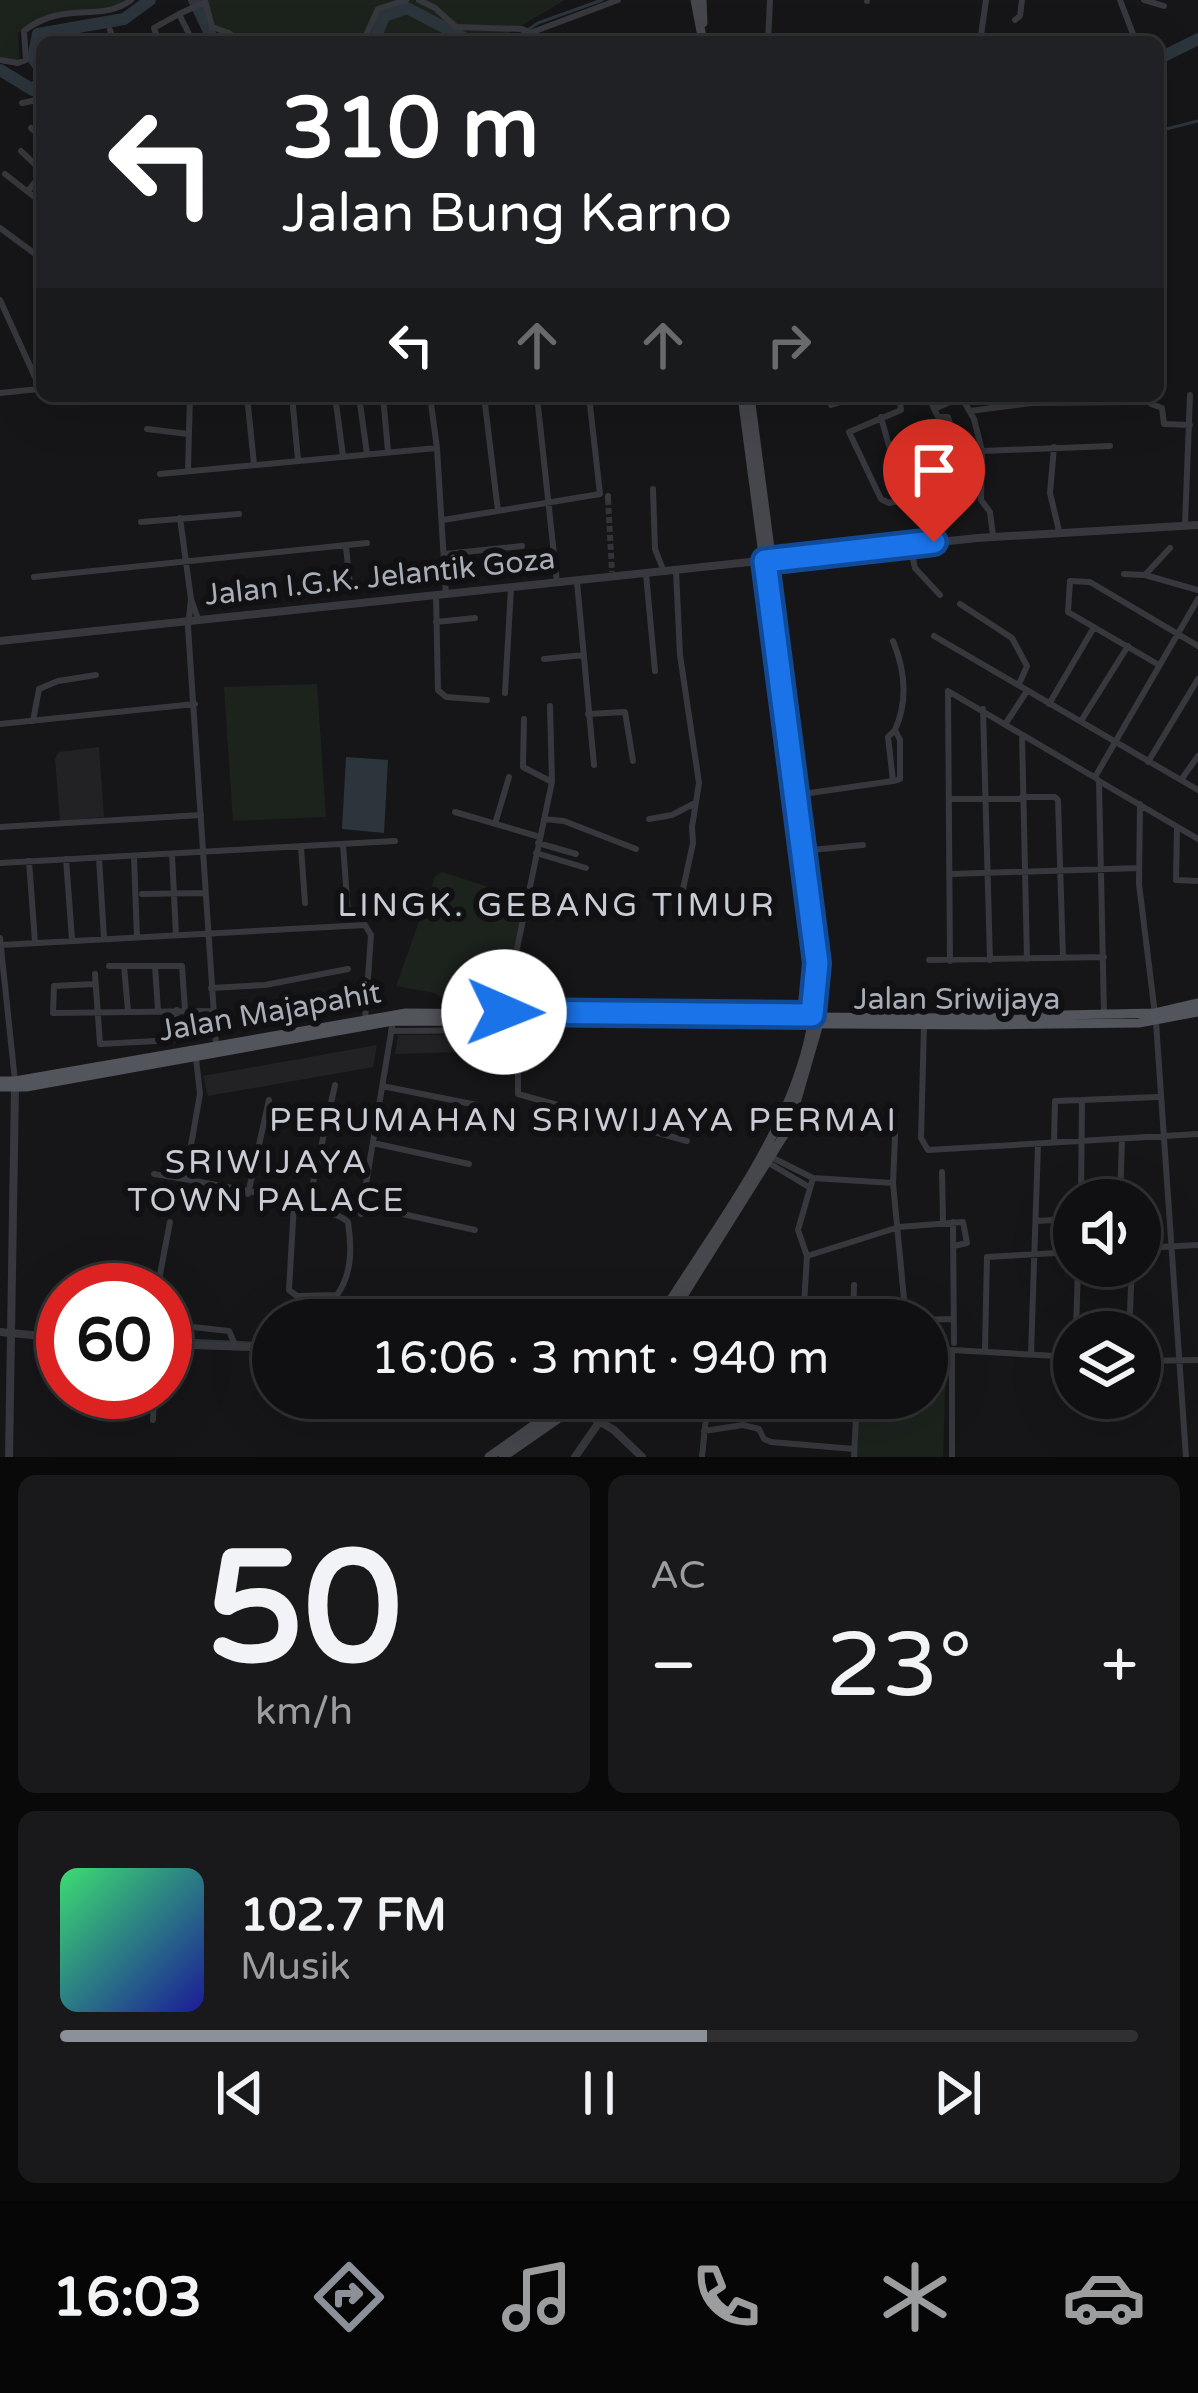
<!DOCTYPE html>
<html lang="id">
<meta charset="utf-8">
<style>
:root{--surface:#101012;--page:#19191b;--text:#f1f3f6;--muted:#9c9d9f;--line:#303032;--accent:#8c9099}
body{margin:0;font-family:"Varela Round",sans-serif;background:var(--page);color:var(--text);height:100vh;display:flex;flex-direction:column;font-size:45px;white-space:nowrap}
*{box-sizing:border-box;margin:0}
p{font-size:39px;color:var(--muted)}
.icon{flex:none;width:66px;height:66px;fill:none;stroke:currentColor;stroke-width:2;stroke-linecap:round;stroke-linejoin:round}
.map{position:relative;height:1457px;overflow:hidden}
.drawer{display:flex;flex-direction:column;gap:18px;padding:18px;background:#09090a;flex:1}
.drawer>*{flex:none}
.banner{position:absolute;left:36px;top:36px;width:1128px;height:366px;border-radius:18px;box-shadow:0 12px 48px #0002,0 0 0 3px var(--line);background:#202124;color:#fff;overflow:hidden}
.tools{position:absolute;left:1053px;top:1179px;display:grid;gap:24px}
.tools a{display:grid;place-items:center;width:108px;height:108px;border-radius:50%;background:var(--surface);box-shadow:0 12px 48px #0002,0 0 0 3px var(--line);font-size:60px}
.speed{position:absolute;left:36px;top:1263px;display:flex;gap:24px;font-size:60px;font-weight:700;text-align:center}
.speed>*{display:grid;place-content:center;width:156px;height:156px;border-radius:50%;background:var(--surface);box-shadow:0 12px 48px #0002,0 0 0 3px var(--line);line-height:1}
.speed .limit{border:18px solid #d22;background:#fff;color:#111}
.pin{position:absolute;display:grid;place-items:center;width:102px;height:102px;color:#fff;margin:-123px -51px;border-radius:50% 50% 50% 0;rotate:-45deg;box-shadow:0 0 12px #0007}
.pin .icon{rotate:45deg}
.me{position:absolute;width:132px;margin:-66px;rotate:91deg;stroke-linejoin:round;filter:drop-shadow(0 0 9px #0008)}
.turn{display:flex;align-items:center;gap:42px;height:252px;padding:0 48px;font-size:54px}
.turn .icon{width:156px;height:156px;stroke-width:2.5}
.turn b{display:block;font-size:84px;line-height:102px}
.lanes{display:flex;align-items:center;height:114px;padding:0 48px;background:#0003;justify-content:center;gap:60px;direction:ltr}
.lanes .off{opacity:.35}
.big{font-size:90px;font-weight:600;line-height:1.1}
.drawer .tile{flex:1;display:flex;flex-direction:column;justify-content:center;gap:18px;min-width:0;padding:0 42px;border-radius:18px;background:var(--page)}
.drawer .dial{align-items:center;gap:0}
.dial b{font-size:156px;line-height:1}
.song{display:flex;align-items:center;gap:36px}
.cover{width:144px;height:144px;border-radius:18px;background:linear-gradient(135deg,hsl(140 70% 55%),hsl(240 70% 35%))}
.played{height:12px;border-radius:6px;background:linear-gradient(90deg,var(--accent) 60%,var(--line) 60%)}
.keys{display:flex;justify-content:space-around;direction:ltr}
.heat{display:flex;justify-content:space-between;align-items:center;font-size:66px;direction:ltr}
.drawer .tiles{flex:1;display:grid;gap:18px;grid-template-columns:1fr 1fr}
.tile:last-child{grid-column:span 2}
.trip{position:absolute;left:252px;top:1299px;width:696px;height:120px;border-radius:60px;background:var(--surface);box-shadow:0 12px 48px #0002,0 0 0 3px var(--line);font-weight:600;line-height:120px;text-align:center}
.menu{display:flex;height:192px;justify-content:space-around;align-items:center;background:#060607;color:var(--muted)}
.menu .icon{width:84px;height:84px}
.menu .selected{color:var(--accent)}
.menu b{font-size:54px;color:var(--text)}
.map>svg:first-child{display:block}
</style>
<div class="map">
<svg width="1198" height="1457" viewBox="0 0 1198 1457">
<rect width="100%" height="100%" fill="#161618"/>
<path fill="#222225" d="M99,747L104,817L60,821L55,759L59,752Z
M494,1034L495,1051L395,1054L398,1035Z
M377,1045L373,1067L208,1096L203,1076Z"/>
<path fill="#1c231d" d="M0,0H136L119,7L46,16L18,33L20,65L0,63Z
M204,0H565L502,37L520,42H222Z
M317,684L326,817L233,821L224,687Z
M442,872L525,899L503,1009L457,1008L434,993L396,986L435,877Z
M946,1361L943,1457H856L860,1398H927V1363Z"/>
<path fill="#2c353c" d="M346,757L388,760L384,833L342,829Z"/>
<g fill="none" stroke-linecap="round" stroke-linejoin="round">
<path stroke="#2c353c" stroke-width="3" d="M509,42L538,23L602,0
M1158,131L1198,121
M165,1339L273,1344"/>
<path stroke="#2c353c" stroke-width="12" d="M194,0L214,42
M374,42L384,16L407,8L472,42
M1158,59L1198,39
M0,70L33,90L42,79
M42,71L33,58L38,34L124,19L150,0"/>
<path stroke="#333438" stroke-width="6" stroke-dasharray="6 3" stroke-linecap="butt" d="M608,499L612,572"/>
<path stroke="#37383d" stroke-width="6" d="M205,0L212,27L229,33L237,42
M419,0L435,8L456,27L522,29L530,33L618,0
M1120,0L1136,42
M1144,0L1164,6
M867,1V0
M179,14L205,2
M1015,20L1020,16L1022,0
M110,30L114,42
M159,42L154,28L179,14L193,42
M363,42L378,9L406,0
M768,42L770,0
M980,42L986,0
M0,60L18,63L26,60L24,31C63,0 102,23 131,0
M22,103L42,99
M31,128L42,137
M21,151L42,171
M5,174L42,203
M28,191L42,173
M0,228L42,259
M0,300L40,388
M0,393L39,389
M247,396L254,464
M292,396L298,460
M335,396L343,456
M359,396L367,454
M383,396L388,451
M430,396L437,448
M484,396L498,511
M537,396L557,583
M899,396L901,410L849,432L881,499L889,503L948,491
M929,396L934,409
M961,396L974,419L982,451L981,500L990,512L993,536
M1151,396V404L1162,408L1164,424L1190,425
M831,405L861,396
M934,409L938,417H948L960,457L980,458
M934,409L961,397
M970,411L1030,403L1131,402
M881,417L904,500
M147,429L188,434
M1054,447L1050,493L1059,531
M982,451L1110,446
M188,470L190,396
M160,474L437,448L446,595
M653,489L655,549L664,572
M927,495L934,542
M608,496V499
M180,518L191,599L198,619
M443,520L600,494L589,396
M141,522L239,514
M1185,525L1190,395
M910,545L915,568L940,595
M346,547L350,585
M445,554L522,546
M676,571L680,655L699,783L692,827L693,843L683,889
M646,574L655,671
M1124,574L1145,575L1198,590
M1145,575L1170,548
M34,577L367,543
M577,582L594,765
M436,596L438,690L446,697L487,700
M191,599L188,627L216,1045
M960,604L1012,638L1027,666L1019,684
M436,622L475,618
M934,636L1198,790
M893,641C905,670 908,701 895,730
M544,659L584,655
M1159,665L1068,612L1070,581L1090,582L1198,646
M505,693L511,588
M1049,704L1093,629
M550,706L552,782
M983,709L990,960
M588,714L625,712L633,761
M33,721L39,689L58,681L96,675
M1081,721L1128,646
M1006,723L1027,691
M0,724L195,704
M1022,735L1027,959
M1148,762L1198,679
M1181,780L1198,756
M1099,781L1198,839
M803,794L893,781L900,779V740L895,730L888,737L893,781
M1022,797H1055L1058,800L1063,958
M950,799H1021
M1140,804L1139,884L1156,1022L1186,1457
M455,812L540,837
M544,819L564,821L636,849
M649,819L672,815L693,804
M495,824L509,777
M0,827L201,815
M1177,828L1176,880L1198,881
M538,843L576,854
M343,844L348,913
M301,847L305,903
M811,850L863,845
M536,853L586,868
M172,855L176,935
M134,857L137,937
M99,858L104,938
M66,859L72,939
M29,861L35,942
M0,863L395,841
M951,874L1139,868
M142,894L205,893
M0,938L15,1081
M1,945L365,925L371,935L365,1020
M929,960L1104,957
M950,961L948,691L1094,777
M109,966H182L185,1010
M124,966L128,1011
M155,966L158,1010
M95,974L100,1044L175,1040L177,1010
M95,984L54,986L53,1013L212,1011
M211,988L265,985L348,969
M1104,1014L1099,781L1095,777L1198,599
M503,1015L552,782L523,767L524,719
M518,1022V1094L687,1141
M924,1025L921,1138L928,1150L1198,1134
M391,1031L518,1030
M382,1086L477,1105
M896,1115L893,1183L906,1320
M1054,1142L1055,1101L1082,1100
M373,1143L469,1164
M771,1157L813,1178L893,1183
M767,1162L809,1187
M942,1172L943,1222
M154,1174C189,1180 328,1202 348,1222C352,1248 352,1274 337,1295L297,1296L289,1290L294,1203
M185,1179L200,1094L196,1058
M248,1194L269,1100
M1081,1200L1082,1100L1158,1097
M1120,1200L1122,1139
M308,1205L335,1085
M362,1205L475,1230
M361,1214L393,1021
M1036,1221L1074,1219
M953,1222L954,1343
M1140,1248L1198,1245
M807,1256L899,1227L963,1222L967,1243L954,1246
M157,1290L170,1222
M768,1320L774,1312L870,1320
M803,1320L807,1256L798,1230L813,1178
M853,1320L854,1285
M916,1320L953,1319
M165,1324L229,1331L236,1347
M1076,1332L1078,1266
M1129,1332L1132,1266
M985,1349L987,1257L1074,1252
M1031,1354L1038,1145
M1140,1361L1198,1360
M153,1420L154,1392
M704,1431L743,1425L759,1429L764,1439L771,1442L854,1449
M702,1457L707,1407L723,1401L762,1398
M854,1457L857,1398
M952,1457V1350L1074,1357"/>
<path stroke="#37383d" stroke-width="8" d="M0,641L977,538L1198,525
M0,1332L63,1338
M165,1344L273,1348
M560,1398L614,1430L642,1457
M9,1457L15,1087
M575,1457L600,1421"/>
<path stroke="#45474d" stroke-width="9" d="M695,0L703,42
M702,0L703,23
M658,1320C725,1211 821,1098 817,963L742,396
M668,1320L789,1127L820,1020L826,976L750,396
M489,1457L572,1398
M503,1457L588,1398"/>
<path stroke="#53555c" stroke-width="9" d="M0,1081H15L406,1013L925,1018L1155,1013L1198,1003
M0,1087H26L393,1021L985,1025L1139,1023L1198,1012"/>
</g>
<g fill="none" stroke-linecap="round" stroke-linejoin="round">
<defs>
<path id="route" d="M504,1012L812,1015L817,963L765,561L934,542"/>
</defs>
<use href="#route" stroke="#114b97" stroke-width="30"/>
<use href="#route" stroke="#1a73e8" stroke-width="21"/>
</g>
<g text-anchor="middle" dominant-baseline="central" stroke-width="12" stroke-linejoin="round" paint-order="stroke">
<g font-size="30" fill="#a8adb8" stroke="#111113">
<text transform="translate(380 577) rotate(-6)">Jalan I.G.K. Jelantik Goza</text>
<text x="957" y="999">Jalan Sriwijaya</text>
<text transform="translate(270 1012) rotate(-10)">Jalan Majapahit</text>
</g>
<g font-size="33" letter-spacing="3" fill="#c9ccd4" stroke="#111113">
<text x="557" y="905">LINGK. GEBANG TIMUR</text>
<text x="584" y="1120">PERUMAHAN SRIWIJAYA PERMAI</text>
<text x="267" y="1162">SRIWIJAYA<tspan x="267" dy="38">TOWN PALACE</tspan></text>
</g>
</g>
</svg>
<div class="tools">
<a><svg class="icon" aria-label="sound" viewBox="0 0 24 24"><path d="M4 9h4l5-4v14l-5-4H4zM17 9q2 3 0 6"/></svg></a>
<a><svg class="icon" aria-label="layers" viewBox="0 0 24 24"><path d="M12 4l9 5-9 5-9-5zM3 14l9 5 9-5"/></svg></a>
</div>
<div class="speed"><div class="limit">60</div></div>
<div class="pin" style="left:934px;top:542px;background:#d93025"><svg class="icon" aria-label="arrive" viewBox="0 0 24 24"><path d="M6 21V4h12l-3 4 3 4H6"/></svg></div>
<svg class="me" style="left:504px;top:1012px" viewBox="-20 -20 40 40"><circle r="19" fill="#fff"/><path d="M0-13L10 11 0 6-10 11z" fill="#1a73e8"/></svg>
<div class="trip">16:06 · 3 mnt · 940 m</div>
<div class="banner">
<div class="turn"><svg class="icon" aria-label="left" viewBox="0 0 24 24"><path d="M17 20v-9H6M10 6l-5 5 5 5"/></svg><div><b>310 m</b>Jalan Bung Karno</div></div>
<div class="lanes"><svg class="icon" aria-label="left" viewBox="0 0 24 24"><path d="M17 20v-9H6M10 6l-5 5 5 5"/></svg><svg class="icon off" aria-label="ahead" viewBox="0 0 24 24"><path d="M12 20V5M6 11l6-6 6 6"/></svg><svg class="icon off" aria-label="ahead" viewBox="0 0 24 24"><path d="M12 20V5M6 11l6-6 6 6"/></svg><svg class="icon off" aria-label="right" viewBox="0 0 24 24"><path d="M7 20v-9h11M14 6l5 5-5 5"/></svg></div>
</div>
</div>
<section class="drawer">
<div class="tiles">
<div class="tile dial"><b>50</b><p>km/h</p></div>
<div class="tile"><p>AC</p>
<div class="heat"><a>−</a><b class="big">23°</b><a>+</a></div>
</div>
<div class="tile">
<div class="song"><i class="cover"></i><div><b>102.7 FM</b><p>Musik</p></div></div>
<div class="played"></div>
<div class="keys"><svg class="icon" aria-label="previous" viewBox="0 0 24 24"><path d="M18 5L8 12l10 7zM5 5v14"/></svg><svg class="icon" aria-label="pause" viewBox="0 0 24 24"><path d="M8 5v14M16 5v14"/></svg><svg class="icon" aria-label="next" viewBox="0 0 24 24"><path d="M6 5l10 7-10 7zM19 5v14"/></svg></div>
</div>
</div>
</section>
<nav class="menu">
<b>16:03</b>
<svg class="icon selected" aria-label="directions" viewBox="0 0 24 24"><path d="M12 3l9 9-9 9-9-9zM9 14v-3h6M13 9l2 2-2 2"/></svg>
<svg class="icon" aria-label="music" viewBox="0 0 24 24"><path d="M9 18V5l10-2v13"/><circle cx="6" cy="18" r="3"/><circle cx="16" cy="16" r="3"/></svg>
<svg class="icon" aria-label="phone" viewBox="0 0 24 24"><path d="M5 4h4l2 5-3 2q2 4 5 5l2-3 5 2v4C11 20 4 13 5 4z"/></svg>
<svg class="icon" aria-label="climate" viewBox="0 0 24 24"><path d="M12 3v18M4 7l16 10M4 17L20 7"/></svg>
<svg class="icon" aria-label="car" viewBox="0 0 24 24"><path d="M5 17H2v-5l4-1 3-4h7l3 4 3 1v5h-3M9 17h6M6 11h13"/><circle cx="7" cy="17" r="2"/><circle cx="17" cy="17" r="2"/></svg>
</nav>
